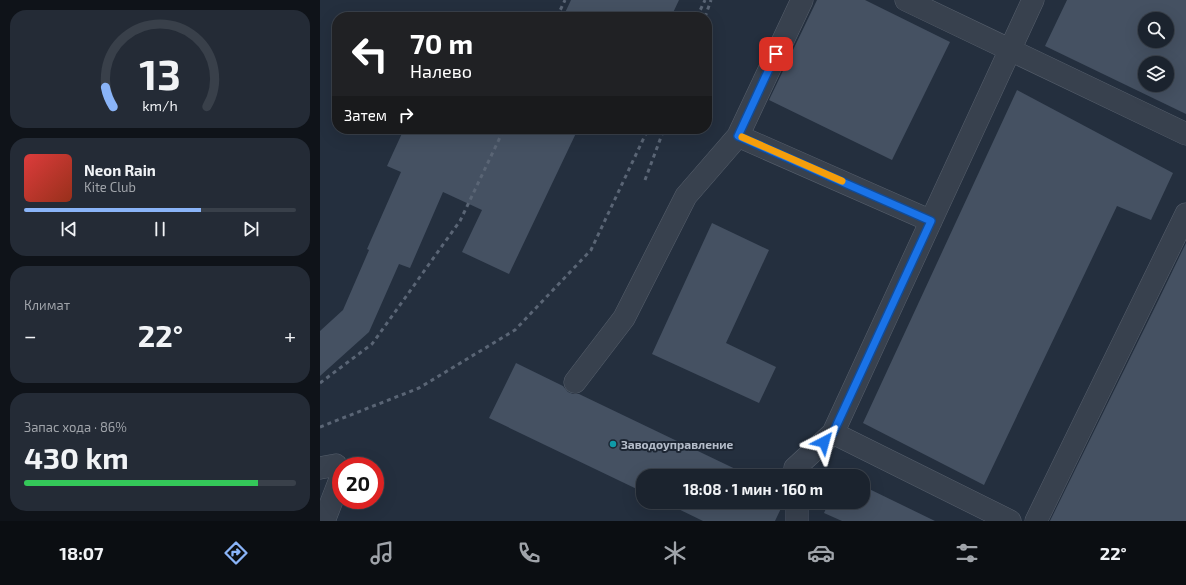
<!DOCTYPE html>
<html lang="ru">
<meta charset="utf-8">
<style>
:root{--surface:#1b232e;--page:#242b36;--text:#f1f3f6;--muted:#a0a4aa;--line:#39404a;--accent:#8ab4f8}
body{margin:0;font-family:"Exo 2",sans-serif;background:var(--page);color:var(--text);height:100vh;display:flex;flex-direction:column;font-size:15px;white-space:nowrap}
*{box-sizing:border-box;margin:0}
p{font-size:13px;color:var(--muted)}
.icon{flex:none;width:22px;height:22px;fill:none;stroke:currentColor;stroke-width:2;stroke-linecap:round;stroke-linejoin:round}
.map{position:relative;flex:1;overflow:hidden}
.sheet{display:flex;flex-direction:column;gap:10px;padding:10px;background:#0f1319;width:320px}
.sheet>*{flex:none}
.top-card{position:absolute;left:12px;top:12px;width:380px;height:122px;border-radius:16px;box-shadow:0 4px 16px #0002,0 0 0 1px var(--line);background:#202124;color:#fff;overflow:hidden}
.fabs{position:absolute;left:818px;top:12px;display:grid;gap:8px}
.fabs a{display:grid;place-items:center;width:36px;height:36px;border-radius:50%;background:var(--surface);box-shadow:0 4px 16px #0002,0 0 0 1px var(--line);font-size:20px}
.speed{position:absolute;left:12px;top:457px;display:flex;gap:8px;font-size:20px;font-weight:700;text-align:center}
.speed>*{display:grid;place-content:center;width:52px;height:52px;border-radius:50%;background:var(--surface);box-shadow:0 4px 16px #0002,0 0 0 1px var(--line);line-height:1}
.speed .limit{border:6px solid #d22;background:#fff;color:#111}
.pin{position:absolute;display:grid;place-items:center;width:34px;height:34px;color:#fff;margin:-17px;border-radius:8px;box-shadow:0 2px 6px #0006}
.me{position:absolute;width:44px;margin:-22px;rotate:39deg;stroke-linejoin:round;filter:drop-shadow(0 0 3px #0008)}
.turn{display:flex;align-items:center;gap:14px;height:84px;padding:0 12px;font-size:18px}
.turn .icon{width:52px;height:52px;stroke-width:2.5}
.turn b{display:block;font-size:28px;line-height:34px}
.then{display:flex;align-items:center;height:38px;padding:0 12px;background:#0003;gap:8px;font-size:15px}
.big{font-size:30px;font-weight:700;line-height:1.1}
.sheet .tile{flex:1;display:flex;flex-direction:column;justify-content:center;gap:6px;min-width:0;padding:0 14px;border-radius:16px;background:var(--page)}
.sheet .dial{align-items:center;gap:0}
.dial svg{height:104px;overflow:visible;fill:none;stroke:var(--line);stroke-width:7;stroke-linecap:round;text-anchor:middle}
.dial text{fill:var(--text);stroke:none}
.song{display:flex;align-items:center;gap:12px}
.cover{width:48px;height:48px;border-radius:6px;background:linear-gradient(135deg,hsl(0 70% 55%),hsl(10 70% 35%))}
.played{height:4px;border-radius:2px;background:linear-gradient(90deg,var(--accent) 65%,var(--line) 65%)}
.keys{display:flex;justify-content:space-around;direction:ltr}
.heat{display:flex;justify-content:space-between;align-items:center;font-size:22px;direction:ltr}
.charge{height:6px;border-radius:3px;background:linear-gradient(90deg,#34c759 86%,var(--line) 0)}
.trip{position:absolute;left:316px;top:469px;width:234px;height:40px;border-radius:16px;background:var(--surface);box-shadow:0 4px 16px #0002,0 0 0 1px var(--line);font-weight:700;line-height:40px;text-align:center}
.menu{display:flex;height:64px;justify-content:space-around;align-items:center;background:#0b0e12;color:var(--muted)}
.menu .icon{width:28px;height:28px}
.menu .current{color:var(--accent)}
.menu b{font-size:18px;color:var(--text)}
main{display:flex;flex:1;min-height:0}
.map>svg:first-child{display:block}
</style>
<main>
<section class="sheet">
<div class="tile dial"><svg viewBox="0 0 100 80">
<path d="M14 69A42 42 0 1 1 86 69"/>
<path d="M14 69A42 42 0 0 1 8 54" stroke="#8ab4f8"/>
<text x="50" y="56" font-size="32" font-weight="700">13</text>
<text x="50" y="72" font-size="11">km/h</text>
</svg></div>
<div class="tile">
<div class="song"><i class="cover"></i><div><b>Neon Rain</b><p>Kite Club</p></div></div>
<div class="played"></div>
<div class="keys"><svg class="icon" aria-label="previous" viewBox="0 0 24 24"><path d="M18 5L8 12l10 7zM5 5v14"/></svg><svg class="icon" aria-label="pause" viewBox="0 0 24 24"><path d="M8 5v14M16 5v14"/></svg><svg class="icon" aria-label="next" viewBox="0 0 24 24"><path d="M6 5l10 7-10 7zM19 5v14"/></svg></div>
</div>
<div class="tile"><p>Климат</p>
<div class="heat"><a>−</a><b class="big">22°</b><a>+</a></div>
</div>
<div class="tile"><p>Запас хода · 86%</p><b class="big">430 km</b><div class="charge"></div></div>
</section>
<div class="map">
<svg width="866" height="521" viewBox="0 0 866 521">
<rect width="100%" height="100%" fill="#242f3e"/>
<path fill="#455162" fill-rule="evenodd" d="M251,0H359L351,17H243Z
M497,0H545L630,42L572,160L449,100Z
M747,0H866V114L725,46ZM825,19H847V41H825ZM825,63H847V85H825Z
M697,90L853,173L831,220L797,206L664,485L543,423Z
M84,129H258L189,274L142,252L162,210L123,192L90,268L79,264L49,332L0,376V331L23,310L49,250L47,249L81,172L67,166Z
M392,223L449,250L406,343L456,367L439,403L332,354Z
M866,243V521H730L839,299Z
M196,363L243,386L248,392L253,394H259L430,476H323V492L169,418Z
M543,486L615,521H522L504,513L509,502H543Z
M344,502H464L455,521H383Z"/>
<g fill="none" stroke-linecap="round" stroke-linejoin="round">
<defs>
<path id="minor" d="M586,0L866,134
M418,136L482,0
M255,382L304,318L366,196L418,136L611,221
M513,433L713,0
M0,468L16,465L21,475
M476,476L475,468L513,433L690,521
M477,502V521
M4,521L21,477
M716,521L866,214"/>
</defs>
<use href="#minor" stroke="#565f6c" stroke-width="23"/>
<use href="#minor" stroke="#38414e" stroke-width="22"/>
<path stroke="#5a6575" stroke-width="3" stroke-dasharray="4 4" stroke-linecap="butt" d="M237,17L245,0
M377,17L385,0
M385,17L391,0
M325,180L344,129
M0,383L52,344L140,221L184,129
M0,427L99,388L195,330L271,250L328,129"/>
</g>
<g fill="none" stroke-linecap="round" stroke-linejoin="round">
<defs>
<path id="route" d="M456,54L418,136L611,221L513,433L504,442"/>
</defs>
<use href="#route" stroke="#114b97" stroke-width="10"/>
<use href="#route" stroke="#1a73e8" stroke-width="7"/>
<path stroke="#f59e0b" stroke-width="7" d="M422,137L522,181"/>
</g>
<circle fill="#0f9aa8" stroke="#1d2633" stroke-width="1.5" cx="293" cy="444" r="4"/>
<g text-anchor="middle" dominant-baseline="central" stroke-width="4" stroke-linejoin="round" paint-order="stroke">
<g font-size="12" font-weight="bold" fill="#b4bcc9" stroke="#1d2633" text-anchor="start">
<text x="301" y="444">Заводоуправление</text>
</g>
</g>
</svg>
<div class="fabs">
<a><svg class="icon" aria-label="search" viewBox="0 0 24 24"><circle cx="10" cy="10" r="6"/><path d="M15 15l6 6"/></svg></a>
<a><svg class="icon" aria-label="layers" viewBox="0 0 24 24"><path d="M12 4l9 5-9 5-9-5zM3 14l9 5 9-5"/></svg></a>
</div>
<div class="speed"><div class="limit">20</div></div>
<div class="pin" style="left:456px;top:54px;background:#d93025"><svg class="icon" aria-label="arrive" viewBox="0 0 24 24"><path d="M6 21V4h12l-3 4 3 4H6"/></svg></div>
<svg class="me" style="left:504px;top:442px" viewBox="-20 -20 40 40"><path d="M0-17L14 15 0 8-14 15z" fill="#1a73e8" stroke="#fff" stroke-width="4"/></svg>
<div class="trip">18:08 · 1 мин · 160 m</div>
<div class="top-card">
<div class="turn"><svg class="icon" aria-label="left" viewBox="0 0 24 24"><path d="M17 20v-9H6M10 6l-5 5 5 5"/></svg><div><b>70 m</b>Налево</div></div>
<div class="then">Затем<svg class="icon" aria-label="right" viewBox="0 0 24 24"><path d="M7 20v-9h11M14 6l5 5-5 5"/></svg></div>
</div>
</div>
</main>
<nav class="menu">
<b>18:07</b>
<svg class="icon current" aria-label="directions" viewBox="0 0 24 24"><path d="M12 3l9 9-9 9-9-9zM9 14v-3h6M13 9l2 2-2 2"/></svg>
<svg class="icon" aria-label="music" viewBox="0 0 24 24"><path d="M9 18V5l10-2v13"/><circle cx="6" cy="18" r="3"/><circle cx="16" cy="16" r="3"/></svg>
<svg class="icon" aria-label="phone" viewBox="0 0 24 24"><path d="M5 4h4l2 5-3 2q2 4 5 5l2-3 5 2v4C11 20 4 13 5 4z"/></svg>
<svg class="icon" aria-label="climate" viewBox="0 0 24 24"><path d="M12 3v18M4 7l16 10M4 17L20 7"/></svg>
<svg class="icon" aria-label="car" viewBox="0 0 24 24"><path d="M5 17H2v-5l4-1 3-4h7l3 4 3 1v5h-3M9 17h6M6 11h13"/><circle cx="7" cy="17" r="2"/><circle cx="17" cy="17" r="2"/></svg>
<svg class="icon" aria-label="filters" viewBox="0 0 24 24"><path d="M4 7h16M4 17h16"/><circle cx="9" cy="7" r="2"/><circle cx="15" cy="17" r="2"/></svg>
<b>22°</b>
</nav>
